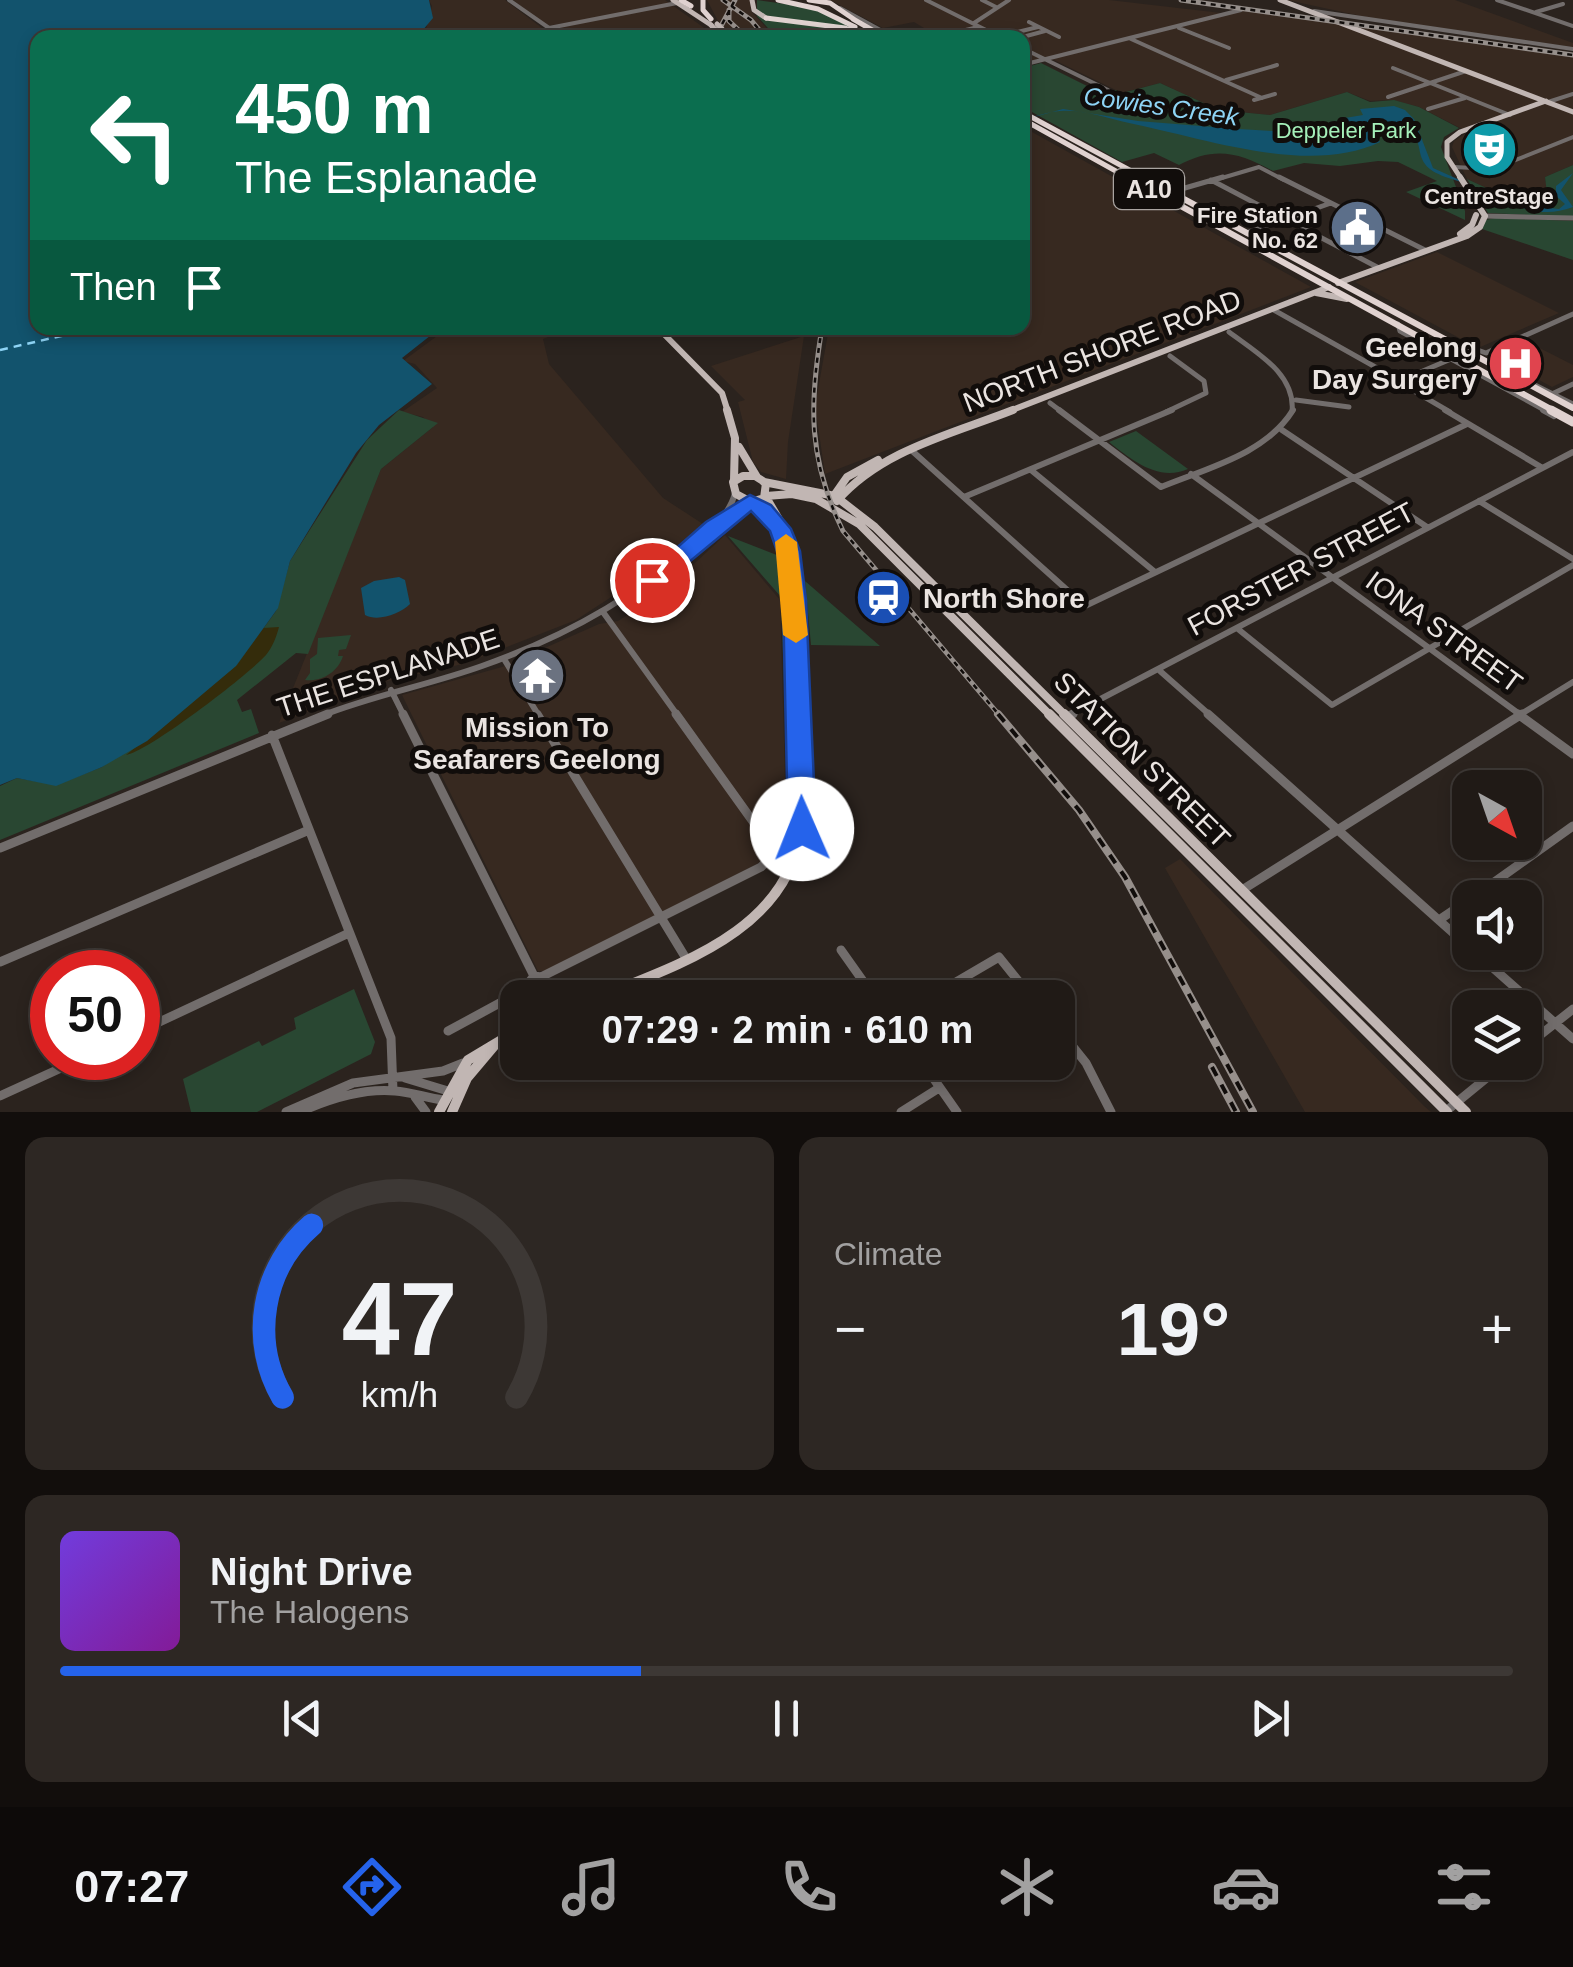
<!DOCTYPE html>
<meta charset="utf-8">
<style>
:root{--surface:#201a16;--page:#2d2723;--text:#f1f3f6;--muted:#a2a1a1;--line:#3d3835;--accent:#2563eb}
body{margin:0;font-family:Arial,sans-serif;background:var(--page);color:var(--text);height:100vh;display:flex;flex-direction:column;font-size:38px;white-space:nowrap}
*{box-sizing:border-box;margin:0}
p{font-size:32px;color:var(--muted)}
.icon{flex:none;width:55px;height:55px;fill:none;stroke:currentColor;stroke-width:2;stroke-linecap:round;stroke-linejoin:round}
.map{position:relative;height:1112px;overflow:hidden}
.side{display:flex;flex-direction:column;gap:25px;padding:25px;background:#120e0c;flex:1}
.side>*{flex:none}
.top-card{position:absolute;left:30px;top:30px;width:1000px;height:305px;border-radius:20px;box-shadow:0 5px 15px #0003,0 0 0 2px var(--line);background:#0b6e4f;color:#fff;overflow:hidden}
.needle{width:65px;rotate:140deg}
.buttons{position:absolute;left:1452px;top:770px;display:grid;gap:20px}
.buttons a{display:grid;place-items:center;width:90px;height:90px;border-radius:20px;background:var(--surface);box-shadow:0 5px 15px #0003,0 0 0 2px var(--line);font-size:50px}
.speed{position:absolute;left:30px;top:950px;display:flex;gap:20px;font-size:50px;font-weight:700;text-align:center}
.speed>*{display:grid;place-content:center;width:130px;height:130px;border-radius:50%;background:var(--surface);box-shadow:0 5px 15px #0003,0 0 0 2px var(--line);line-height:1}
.speed .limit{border:15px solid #d22;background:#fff;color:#111}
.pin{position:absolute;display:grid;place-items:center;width:85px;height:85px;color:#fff;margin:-42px;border:5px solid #fff;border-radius:50%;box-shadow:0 2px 10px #0007}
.me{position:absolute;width:110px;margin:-55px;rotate:359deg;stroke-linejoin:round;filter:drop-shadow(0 0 8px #0008)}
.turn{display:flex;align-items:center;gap:35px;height:210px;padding:0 40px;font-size:45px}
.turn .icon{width:130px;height:130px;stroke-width:2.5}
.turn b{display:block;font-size:70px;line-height:85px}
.then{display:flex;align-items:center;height:95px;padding:0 40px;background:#0003;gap:20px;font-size:38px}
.big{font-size:75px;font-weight:600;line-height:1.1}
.side .tile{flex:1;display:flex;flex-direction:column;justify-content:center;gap:15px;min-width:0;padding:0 35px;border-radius:20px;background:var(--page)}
.side .dial{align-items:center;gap:0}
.dial svg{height:260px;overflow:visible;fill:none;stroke:var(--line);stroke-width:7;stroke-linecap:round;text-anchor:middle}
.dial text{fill:var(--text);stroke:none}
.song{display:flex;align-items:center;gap:30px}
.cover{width:120px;height:120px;border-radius:15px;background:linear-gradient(135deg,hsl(260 70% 55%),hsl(290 70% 35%))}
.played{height:10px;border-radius:5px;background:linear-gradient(90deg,var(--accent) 40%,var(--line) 40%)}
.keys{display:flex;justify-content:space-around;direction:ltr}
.heat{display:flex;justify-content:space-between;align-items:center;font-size:55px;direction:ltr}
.side .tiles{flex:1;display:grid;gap:25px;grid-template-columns:1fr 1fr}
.tile:last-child{grid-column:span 2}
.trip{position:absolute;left:500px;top:980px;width:575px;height:100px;border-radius:20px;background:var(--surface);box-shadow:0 5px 15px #0003,0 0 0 2px var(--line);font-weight:600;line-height:100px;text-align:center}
.menu{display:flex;height:160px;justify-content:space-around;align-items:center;background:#0d0a09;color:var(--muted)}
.menu .icon{width:70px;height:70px}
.menu .on{color:var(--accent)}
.menu b{font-size:45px;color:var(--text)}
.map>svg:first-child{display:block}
</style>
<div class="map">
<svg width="1573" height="1112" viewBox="0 0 1573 1112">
<rect width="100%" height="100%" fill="#2b231e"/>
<path fill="#372920" d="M429,0H505L546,31L638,11L547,26L513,0H665L717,37L417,38L426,29L432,6Z
M707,0H750L751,11L775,37H735L718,21Z
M830,0H1109L1230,14L1245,10L1573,57V165L1545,177L1549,202L1515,201L1467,179L1452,147L1454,141L1468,132L1419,107L1393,100L1370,101L1347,92L1270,115L1219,110L1160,83L1122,93L1048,57L1023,63L1022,38L939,37L914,22L883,28Z
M1287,0H1455L1573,43V47L1366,17Z
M1023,127L1311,287L825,474L815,406L829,328H1022Z
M1437,252L1559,313L1478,348L1355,282Z
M448,328H571L543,339L549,364L663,498L703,524L665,562L576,620L463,664L383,682L279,723L381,469L433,427L423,417L402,412L437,388L415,364L403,361Z
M804,336L788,442L786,479L761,472L753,462L738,402L745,400L711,366Z
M1524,340L1573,365V377L1552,387L1493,355Z
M725,535L780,600L786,814L783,842L757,864L548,971H538L402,695L502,667L599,624L618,621L665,591Z
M1180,859L1424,1106L1431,1112H1305L1165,868Z"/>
<path fill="#294732" d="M757,0L813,8L857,30L776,37L757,16Z
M1041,63L1103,94L1116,90L1122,93L1160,83L1219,110L1270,115L1347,92L1370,102L1394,100L1419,107L1459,128L1444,137L1441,147L1465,211V220L1406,192L1437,181L1398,162L1378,161L1340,166L1304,163L1273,171C1239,152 1214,146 1179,165L1154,153L1122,162L1023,107V68Z
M1573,165V217L1488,213L1467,179L1515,201L1548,202L1545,177Z
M1495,218L1573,221V260L1482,229L1486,220Z
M399,410L438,423L381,469L308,654L296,653L237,700L242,712L251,709L259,733L0,840V786L17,778L56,785L102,767L236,666L276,611L290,561L367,440Z
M1136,431L1188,469C1158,482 1132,460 1109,442Z
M728,536L787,559L796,773H787L781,597Z
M805,581L880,646L811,645Z
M351,635L346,649L339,650L338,656H343C338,672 322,682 305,680L310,673V659L317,654L318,638Z
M354,989L375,1042L371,1054L257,1112H191L183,1079L259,1041L262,1046L296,1029L294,1018Z"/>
<path fill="#342c0b" d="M279,627C276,638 273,646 266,655C248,675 149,751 126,755L237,665L263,628Z"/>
<path fill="#12536d" d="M0,0H429L433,18L417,37L38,38V328H440L402,358L432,384L379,425L356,453L290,561L278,608L236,666L147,741L102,767L56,786L17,778L0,785Z
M1394,106L1405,110L1414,119L1433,168L1513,204L1559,209L1565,204L1556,196V186L1573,173L1561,190L1573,207C1532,223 1502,197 1468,184C1456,180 1432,175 1425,164C1417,153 1422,141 1410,132L1377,129L1375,135L1380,142C1309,176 1204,138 1129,123C1107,118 1083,109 1060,111C1048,112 1035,116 1023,120L1063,109L1138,121L1239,129L1308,133L1340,128L1345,118L1363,115L1360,109Z
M399,577L405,580L410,604C400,614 378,622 365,615L361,588L374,581Z"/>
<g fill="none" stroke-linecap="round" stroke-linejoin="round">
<path stroke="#8ed4f5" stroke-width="2.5" stroke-dasharray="8 6" stroke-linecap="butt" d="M0,350L96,328"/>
<path stroke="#726d6c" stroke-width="4" d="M509,0L549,28L677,3
M926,0L1002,38
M982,0L996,7
M1497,0L1573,26
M840,8L895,38
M1314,11L1573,49
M1536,12L1563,4
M1029,22L1059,37
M974,23L1009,0
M1179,28L1229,48
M1001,36L1038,27
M933,38L978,27
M1019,38L1045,31
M1131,39L1262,98
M1022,48L1108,90
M1022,65L1241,10
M1393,68L1510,115
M1226,80L1277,65
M1388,97L1466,71
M1254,100L1275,94
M1548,102L1573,94
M1428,109L1465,98
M1454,167L1493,169L1573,137
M1215,180L1259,167L1284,180"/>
<path stroke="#726d6c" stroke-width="5" d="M1279,177L1425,250
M1211,180L1379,268
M1171,192L1223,177
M1485,216L1573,218
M1246,233L1331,203
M1272,309L1402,382
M1398,324L1400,331L1548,412
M1229,332C1257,353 1296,374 1292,412
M1455,342L1486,353L1573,314
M1491,363L1573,404
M1554,393L1573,384
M1296,400L1349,407
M1050,403L1062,412
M1166,412L1206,393L1204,381L1170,356
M1450,412L1402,384L1404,379L1451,359"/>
<path stroke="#726d6c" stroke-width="6" d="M1059,410L1161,487C1207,468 1266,454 1293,410
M1445,410L1541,467
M1543,410L1554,416
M1282,430L1427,527
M910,449L1085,606L1467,424
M1031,470L1155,572
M1191,474L1522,716
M964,497L1172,410
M1479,501L1573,559
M722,521L750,502
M603,612L678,716
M1238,629L1332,705L1573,565
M504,659L539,716
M1160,671L1211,716
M391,690L404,716
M321,716C374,695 429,685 482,666C556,640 628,602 687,550C705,534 729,518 735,493
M1068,716L1573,452
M1518,716L1573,682"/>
<path stroke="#726d6c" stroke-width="9" d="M403,714L534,976
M537,714L687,960
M1208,714L1470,948
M1518,714L1573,754
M1067,717L1073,714
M272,735L391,1038L393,1091
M0,848L328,714
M1242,890L1522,714
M1472,898L1573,826
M1439,920L1470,899
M841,950L875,998
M1475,952L1573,1039
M0,962L309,830
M929,998L999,957L1032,998
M1058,1028L1086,1063L1111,1112
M448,1031L522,991L534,976L541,977L761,867L770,858L764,837L676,714
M138,1032L349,933
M1525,1047L1573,1009
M922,1062L957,1112
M405,1078L448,1091
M0,1096L83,1058
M415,1097L426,1112
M286,1112L353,1083L443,1071L463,1063
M300,1112C329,1099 362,1088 395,1091C411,1092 427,1098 443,1100
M901,1112L939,1088
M1445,1112L1506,1062"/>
<path stroke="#c1b6b3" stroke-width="5" d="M673,0L711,25
M752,0L754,10L766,18
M1280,0L1573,112
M722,29L730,38
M1462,180L1447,157V142L1460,132L1546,101"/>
<path stroke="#c1b6b3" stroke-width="6" d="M1460,177L1485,216
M1460,234L1472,225L1476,215
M1338,283L1467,236L1480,227L1485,216
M1316,293L1347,299
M658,328L722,393L728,412
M1007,412L1329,287"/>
<path stroke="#c1b6b3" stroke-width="8" d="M727,410L735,438L734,480
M739,447L757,477
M743,476H755L766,483L764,498L751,502L736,494L733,482Z
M764,482L835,496L875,527L1066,716
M766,496L792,494L816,499L859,524L1051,716
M766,497L791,540L796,569L799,716
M833,497L847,477L878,460
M837,501C881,450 952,434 1013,410
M751,502L774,520
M782,532L792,591"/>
<path stroke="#c1b6b3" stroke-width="10" d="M1049,714L1447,1112
M1064,714L1466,1112
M596,998C681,964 792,929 802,823C805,787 800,749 799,714
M439,1112L468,1060L518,1030
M452,1112L467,1078L494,1046"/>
<path stroke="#e0d2d0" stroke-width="5" d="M681,0L691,6
M703,0V10L711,19
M778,0L818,9L855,27
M809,0L830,3L855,20
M766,18L845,28L872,38
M853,19L886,38
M1022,112L1148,180
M1022,119L1132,180"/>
<path stroke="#e0d2d0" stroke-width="6" d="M1128,177L1556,412
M1143,177L1573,408"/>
<path stroke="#e0d2d0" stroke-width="9" d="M1551,410L1573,422"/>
<defs>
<path id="rail-far1" d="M723,0L751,20L766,38
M1181,0L1573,55
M729,10V21L747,38
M708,38L721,26L735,0
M822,328C809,405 808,459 843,531L1000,716"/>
<path id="rail" d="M998,714L1079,810L1125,877L1253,1112
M1212,1067L1236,1112"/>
</defs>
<use href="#rail-far1" stroke="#968f8b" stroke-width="5"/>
<use href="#rail" stroke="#968f8b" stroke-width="8"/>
<use href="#rail-far1" stroke="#110d0b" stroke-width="2.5" stroke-dasharray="5" stroke-linecap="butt"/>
<use href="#rail" stroke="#110d0b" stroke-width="4" stroke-dasharray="10" stroke-linecap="butt"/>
<path stroke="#c1b6b3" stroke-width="5" d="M717,24L722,29
M711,25L719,34"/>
</g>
<path fill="#2563eb" stroke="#184099" stroke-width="2.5" d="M750,495L771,505L791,529L800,551L806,600L816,829L812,837L802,840L792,837L788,829L783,600L777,551L770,531L751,511L660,586H643L640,580L706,522Z"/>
<path fill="#f59e0b" d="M786,534L797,542L808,635L796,643L783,635L775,542Z"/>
<defs>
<symbol id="theatre-disc" viewBox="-11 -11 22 22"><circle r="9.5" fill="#0f9aa8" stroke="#110d0b"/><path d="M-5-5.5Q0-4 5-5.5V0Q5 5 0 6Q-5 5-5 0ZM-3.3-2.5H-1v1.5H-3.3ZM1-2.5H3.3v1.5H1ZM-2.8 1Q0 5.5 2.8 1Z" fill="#fff"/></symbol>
<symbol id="civic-disc" viewBox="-11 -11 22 22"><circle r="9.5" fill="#5c6f8a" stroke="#110d0b"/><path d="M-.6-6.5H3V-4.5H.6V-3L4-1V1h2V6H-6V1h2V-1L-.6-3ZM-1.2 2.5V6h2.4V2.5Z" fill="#fff"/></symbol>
<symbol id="hospital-disc" viewBox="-11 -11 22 22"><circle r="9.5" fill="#e0444e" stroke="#110d0b"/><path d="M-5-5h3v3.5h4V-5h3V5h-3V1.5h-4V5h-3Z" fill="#fff"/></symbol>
<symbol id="station-disc" viewBox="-11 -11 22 22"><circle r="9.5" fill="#1a4fb4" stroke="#110d0b"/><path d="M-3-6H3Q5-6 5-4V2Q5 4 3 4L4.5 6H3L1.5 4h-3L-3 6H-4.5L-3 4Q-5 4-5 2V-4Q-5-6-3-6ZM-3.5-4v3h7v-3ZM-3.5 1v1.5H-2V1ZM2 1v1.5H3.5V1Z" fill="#fff"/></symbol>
<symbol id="temple-disc" viewBox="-11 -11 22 22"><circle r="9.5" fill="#6b7280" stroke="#110d0b"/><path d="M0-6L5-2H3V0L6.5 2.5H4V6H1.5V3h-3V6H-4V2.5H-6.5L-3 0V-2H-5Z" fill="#fff"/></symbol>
</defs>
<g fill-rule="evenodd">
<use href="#theatre-disc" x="1458" y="118" width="63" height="63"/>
<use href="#civic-disc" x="1326" y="196" width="63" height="63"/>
<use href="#hospital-disc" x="1484" y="332" width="63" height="63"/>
<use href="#station-disc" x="852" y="566" width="63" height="63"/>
<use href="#temple-disc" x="506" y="644" width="63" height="63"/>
</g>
<g text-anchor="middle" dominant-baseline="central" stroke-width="10" stroke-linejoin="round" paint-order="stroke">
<g font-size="22" fill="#a5f0ba" stroke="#110d0b">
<text x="1346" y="130">Deppeler Park</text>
</g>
<g font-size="22" font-weight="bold" fill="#eae4e1" stroke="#110d0b">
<text x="1489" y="196">CentreStage</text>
<text x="1318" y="215" text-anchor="end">Fire Station<tspan x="1318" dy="25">No. 62</tspan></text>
</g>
<g font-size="25" font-style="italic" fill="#8ed4f5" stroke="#110d0b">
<text transform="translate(1161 106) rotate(8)">Cowies Creek</text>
</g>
<rect fill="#110d0b" stroke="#a9a4a1" stroke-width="2.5" x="1114" y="169" width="70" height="40" rx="8"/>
<g font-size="25" font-weight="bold" fill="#eae4e1">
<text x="1149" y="189">A10</text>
</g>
<g font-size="28" font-weight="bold" fill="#eae4e1" stroke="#110d0b" text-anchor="end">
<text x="1477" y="347">Geelong<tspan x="1477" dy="32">Day Surgery</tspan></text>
<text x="923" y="598" text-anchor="start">North Shore</text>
<text x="537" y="727" text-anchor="middle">Mission To<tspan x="537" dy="32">Seafarers Geelong</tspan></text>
</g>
<g font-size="28" fill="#eae4e1" stroke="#110d0b">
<text transform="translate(1102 351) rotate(-21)">NORTH SHORE ROAD</text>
<text transform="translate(1301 569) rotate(-28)">FORSTER STREET</text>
<text transform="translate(1444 632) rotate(36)">IONA STREET</text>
<text transform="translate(388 673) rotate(-18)">THE ESPLANADE</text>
<text transform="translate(1142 760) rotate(45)">STATION STREET</text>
</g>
</g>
</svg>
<div class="buttons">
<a><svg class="needle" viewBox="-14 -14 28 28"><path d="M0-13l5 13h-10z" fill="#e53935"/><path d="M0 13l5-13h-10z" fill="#a2a1a1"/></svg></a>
<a><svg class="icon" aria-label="sound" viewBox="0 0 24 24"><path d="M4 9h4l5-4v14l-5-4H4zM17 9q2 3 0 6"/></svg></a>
<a><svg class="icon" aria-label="layers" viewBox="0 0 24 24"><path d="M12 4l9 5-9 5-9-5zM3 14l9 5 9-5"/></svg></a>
</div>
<div class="speed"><div class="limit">50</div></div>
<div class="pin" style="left:652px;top:580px;background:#d93025"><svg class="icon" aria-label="arrive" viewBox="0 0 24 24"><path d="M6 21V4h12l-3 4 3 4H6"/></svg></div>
<svg class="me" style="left:802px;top:829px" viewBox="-20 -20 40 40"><circle r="19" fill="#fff"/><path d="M0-13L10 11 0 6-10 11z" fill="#2563eb"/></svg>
<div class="trip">07:29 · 2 min · 610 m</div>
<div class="top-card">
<div class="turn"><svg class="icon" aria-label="left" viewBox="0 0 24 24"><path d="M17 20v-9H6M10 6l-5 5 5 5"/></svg><div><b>450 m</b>The Esplanade</div></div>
<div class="then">Then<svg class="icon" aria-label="arrive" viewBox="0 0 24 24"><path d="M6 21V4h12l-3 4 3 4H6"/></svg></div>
</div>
</div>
<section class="side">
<div class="tiles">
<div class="tile dial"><svg viewBox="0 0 100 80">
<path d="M14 69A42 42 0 1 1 86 69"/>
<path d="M14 69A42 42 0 0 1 23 16" stroke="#2563eb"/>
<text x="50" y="56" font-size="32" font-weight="700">47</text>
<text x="50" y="72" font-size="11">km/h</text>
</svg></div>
<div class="tile"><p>Climate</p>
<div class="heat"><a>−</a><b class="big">19°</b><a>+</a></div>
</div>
<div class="tile">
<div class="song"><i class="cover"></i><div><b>Night Drive</b><p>The Halogens</p></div></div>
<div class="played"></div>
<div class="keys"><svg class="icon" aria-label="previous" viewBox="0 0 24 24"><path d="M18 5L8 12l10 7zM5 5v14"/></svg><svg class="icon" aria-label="pause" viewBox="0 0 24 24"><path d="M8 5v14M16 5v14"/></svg><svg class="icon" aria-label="next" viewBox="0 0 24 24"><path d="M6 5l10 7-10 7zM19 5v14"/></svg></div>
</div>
</div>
</section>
<nav class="menu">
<b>07:27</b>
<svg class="icon on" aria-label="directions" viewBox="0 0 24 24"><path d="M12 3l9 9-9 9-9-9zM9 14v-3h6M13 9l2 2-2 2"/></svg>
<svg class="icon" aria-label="music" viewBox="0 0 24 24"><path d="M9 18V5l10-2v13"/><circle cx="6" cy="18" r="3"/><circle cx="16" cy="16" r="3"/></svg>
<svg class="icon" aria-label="phone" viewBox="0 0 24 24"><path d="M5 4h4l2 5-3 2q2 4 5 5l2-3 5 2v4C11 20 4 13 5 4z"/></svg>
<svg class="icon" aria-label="climate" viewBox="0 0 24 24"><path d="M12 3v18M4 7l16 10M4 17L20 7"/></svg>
<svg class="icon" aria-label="car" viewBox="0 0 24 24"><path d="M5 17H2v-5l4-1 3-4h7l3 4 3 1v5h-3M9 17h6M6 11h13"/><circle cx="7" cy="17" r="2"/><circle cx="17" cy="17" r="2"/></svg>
<svg class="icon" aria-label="filters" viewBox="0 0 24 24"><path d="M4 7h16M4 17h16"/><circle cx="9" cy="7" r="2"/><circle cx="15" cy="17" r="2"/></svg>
</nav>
